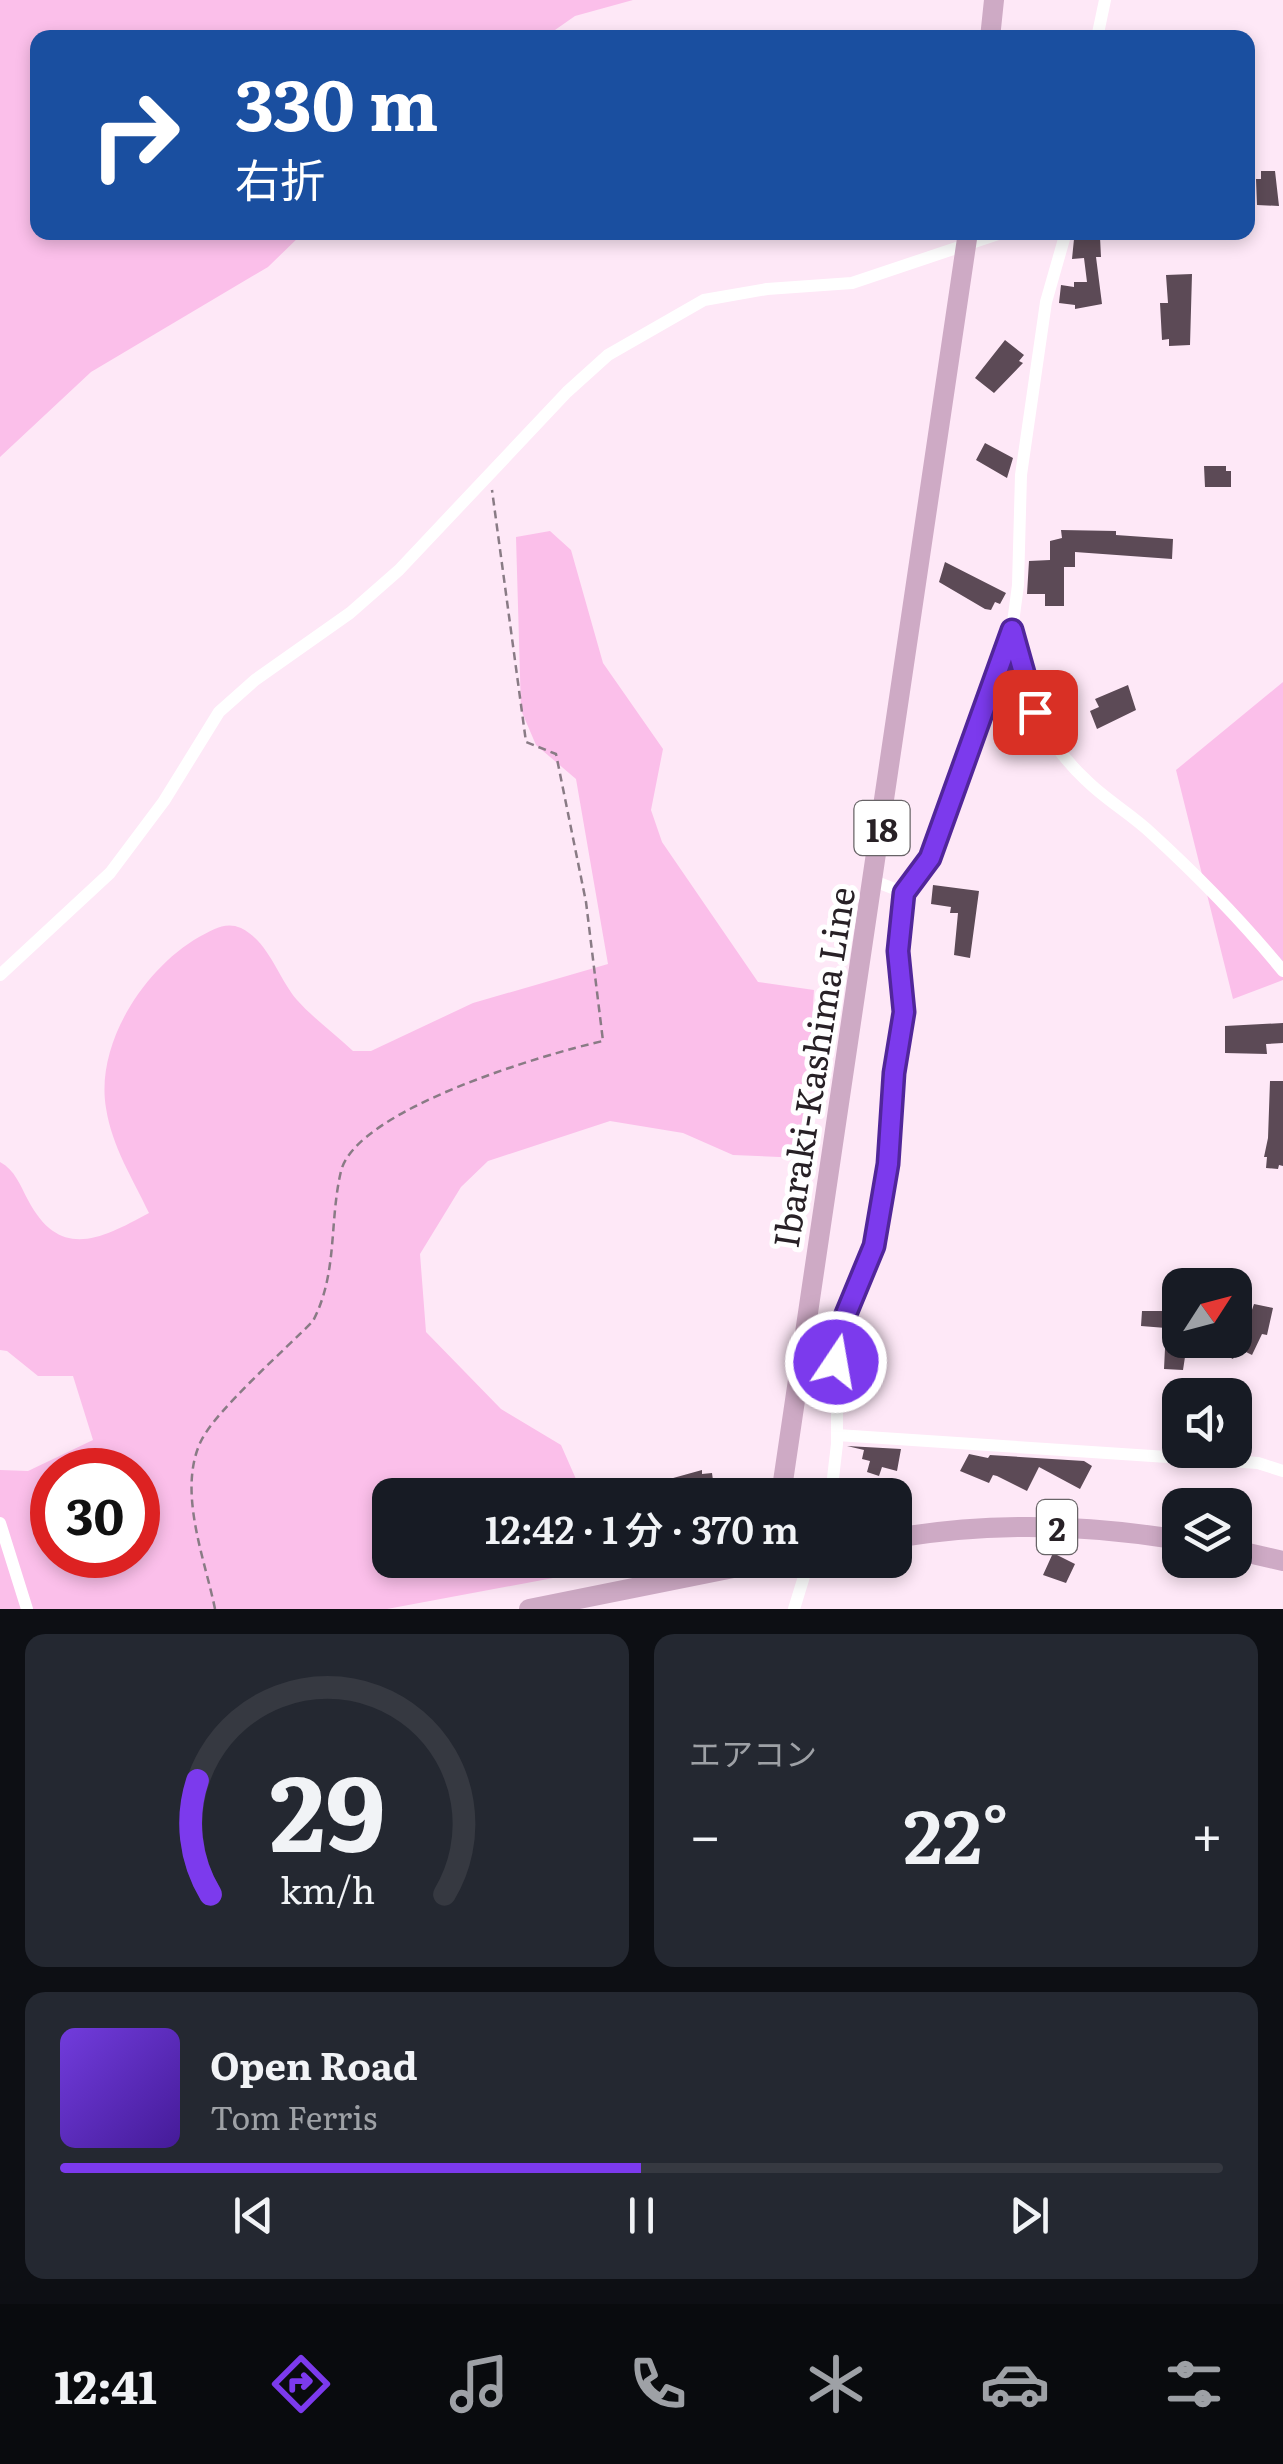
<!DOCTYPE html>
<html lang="ja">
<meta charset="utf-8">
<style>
:root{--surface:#171b24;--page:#242831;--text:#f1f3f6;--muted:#9ea1a6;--line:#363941;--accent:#7c3aed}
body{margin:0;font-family:Literata,"Noto Sans JP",serif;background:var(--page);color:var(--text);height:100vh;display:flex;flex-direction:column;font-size:38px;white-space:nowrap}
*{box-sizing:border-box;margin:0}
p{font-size:32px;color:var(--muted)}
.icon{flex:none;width:55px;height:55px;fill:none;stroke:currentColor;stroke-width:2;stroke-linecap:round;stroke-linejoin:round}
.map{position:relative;height:1609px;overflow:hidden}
.panel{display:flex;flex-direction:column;gap:25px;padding:25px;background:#0d0f14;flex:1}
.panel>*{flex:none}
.top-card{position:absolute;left:30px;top:30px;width:1225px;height:210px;border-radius:20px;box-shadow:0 5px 15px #0003;background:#1a4fa0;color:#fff;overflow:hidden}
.needle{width:65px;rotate:54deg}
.controls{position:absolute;left:1162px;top:1268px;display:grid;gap:20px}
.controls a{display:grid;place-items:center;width:90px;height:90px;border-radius:20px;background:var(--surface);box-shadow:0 5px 15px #0003;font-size:50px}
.speed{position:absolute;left:30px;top:1448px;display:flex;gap:20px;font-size:50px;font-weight:700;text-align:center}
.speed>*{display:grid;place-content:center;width:130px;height:130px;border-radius:50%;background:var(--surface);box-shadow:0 5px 15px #0003;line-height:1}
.speed .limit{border:15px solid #d22;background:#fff;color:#111}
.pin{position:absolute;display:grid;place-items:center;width:85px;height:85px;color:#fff;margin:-42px;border-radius:20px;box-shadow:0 5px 15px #0006}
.me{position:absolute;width:110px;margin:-55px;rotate:12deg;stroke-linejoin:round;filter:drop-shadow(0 0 8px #0008)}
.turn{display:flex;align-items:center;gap:35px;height:210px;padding:0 40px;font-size:45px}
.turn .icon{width:130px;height:130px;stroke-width:2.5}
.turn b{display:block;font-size:70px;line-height:85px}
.big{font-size:75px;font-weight:600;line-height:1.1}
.panel .card{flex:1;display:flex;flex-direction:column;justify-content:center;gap:15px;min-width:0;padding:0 35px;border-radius:20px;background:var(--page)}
.panel .dial{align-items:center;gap:0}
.dial svg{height:260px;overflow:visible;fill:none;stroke:var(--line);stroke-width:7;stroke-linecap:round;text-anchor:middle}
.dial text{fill:var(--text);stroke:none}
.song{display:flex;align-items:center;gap:30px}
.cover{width:120px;height:120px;border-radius:15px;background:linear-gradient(135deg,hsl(260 70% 55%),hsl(260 70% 35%))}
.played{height:10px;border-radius:5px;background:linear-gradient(90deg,var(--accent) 50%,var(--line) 50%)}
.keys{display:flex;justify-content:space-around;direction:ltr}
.heat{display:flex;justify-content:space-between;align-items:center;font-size:55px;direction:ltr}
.panel .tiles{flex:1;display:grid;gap:25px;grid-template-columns:1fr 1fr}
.card:last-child{grid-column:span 2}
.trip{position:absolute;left:372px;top:1478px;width:540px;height:100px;border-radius:20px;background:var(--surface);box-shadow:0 5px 15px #0003;font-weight:600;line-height:100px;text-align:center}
.dock{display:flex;height:160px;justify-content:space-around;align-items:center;background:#090b0e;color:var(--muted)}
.dock .icon{width:70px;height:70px}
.dock .on{color:var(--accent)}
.dock b{font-size:45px;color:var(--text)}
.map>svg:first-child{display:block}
</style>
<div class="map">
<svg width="1283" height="1609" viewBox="0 0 1283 1609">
<rect width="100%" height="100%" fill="#fee8f7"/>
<path fill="#fbbfea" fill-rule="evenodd" d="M0,0H633L575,16L545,37L38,38V232L303,233L268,267L91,372L0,457Z
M550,531L571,550L603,663L663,749L651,810L662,842L758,982L814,990L803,1158L733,1155L683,1133L610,1121L488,1161L461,1187L420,1254L426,1332L501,1409L561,1445L583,1495H390V1560H591L585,1572L387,1609H0V1470L28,1471L93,1440L73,1376H38L7,1351L0,1350V1162C15,1170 20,1185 28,1200C60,1261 101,1239 149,1213C133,1179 112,1147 106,1108C95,1043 145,968 199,937C213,930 225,921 241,928C269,942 278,978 297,1000C313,1018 335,1034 353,1051H371L473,1003L608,964L576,779L536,745L521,710L516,537ZM52,1470H138V1555H52Z
M1283,682V980L1233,999L1176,770Z"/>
<path fill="#5c4a56" d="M1261,171H1275L1279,206L1257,205L1256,179H1261Z
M1100,237L1101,257H1096L1102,304L1075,309V305L1059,303L1061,285L1074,287V282H1087L1084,258L1072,259L1074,239Z
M1192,274L1190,345L1169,346V339L1162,340L1160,303H1168L1166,275Z
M1005,340L1024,355L1019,361L1023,363L994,393L975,378Z
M985,443L1013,458L1007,478L976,460Z
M1204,466H1226V471H1231V487H1205Z
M1061,530L1116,531V535L1173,539L1172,559L1075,552V567H1064V606H1045V594H1027L1029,561L1050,560V541L1062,538Z
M945,562L1006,593L1000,604L995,602L991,610L985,609L939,582Z
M1128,685L1136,710L1097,729L1090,711L1099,707L1095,699Z
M933,885L979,891L970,958L954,955L958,913H950L951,907L931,904Z
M1283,1023V1043L1266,1044L1267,1054L1225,1053V1026Z
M1270,1081H1283V1166L1279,1165L1278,1169L1266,1168L1267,1157H1264L1268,1138Z
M1254,1304L1273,1308L1267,1335L1262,1334L1252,1355L1238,1348L1233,1359L1196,1340H1235V1329L1244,1333Z
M1142,1311H1180V1343L1187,1344L1183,1370L1164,1369L1166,1328L1141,1326Z
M847,1446L901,1449L897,1471L882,1467L879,1476L867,1472L870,1461L862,1459L864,1450Z
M969,1454L988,1458L990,1455L1084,1461L1092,1466L1080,1489L1039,1467L1027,1491L997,1476L993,1475L989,1483L960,1471Z
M702,1470V1474L712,1473L715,1495H668L666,1480Z
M1053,1553L1075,1564L1066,1583L1043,1575Z"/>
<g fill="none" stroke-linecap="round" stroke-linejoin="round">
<path stroke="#897b85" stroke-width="2.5" stroke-dasharray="8 5" stroke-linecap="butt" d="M215,1609C205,1559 177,1491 201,1441C216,1410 286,1349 313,1321C338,1273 329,1222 341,1171C357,1109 545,1054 603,1041L586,902L556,754L526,742L492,490"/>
<path stroke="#fff" stroke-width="12" d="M1097,38L1105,0
M1013,633C1021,689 1044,741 1086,780C1106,800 1131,814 1151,833C1198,876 1243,922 1283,971
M874,881L905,893L930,858L1012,630L1018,585L1021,475L1046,302L1066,232
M0,975L110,873L164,801L219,712L255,680L350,613L399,570L567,392L608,355L704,300L767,289L852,283L1004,232
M803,1345L836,1351
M837,1435L1258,1463L1283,1471
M831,1495L837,1444V1338L874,1245L888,1164L894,1073L905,1013L898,951L905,893
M0,1523L27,1609
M794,1609L806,1570L804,1560"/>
<path stroke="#ceaac5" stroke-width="20" d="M990,38L994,0
M781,1495L968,232
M895,1538C990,1522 1085,1524 1180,1540
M1235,1550L1283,1561
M529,1609L773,1560"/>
</g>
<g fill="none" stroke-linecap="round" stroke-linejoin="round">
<defs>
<path id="route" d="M836,1362V1338L874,1246L888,1164L894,1073L904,1012L898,951L904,893L930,858L1012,630L1035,712"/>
</defs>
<use href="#route" stroke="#51269a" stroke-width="25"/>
<use href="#route" stroke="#7c3aed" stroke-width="18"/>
</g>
<g text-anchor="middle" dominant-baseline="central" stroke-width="10" stroke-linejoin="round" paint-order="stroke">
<g fill="#fff" stroke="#686467" stroke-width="2.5">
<rect x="854.5" y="801" width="55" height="54" rx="8"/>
<rect x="1037" y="1500" width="40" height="54" rx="8"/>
</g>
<g font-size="32" font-weight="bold" fill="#282126">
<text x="882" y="828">18</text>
<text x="1057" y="1527">2</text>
</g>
<g font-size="35" fill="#282126" stroke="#fff">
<text transform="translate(812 1067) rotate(-81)">Ibaraki-Kashima Line</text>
</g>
</g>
</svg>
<div class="controls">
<a><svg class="needle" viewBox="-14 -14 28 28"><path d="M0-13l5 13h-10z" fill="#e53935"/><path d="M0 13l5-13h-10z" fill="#9ea1a6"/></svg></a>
<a><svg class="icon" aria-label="sound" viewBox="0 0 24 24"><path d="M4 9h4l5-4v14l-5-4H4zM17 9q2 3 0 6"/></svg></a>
<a><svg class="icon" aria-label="layers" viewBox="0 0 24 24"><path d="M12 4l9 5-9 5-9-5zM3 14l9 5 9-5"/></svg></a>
</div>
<div class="speed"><div class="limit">30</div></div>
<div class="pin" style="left:1035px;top:712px;background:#d93025"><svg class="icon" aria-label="arrive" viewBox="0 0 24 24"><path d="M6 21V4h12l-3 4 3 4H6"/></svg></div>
<svg class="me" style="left:836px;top:1362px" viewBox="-20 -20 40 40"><circle r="17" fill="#7c3aed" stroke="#fff" stroke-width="3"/><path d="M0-11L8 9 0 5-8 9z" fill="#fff"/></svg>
<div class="trip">12:42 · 1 分 · 370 m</div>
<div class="top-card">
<div class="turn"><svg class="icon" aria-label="right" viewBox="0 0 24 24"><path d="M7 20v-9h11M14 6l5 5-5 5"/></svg><div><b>330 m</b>右折</div></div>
</div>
</div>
<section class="panel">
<div class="tiles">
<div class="card dial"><svg viewBox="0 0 100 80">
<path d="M14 69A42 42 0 1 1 86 69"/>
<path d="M14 69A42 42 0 0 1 10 34" stroke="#7c3aed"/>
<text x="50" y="56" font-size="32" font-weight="700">29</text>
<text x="50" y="72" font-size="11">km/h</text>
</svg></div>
<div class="card"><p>エアコン</p>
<div class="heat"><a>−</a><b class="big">22°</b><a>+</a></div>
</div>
<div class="card">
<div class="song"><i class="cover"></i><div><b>Open Road</b><p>Tom Ferris</p></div></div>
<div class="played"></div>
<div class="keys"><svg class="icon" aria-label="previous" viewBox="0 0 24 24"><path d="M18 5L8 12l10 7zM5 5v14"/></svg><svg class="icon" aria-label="pause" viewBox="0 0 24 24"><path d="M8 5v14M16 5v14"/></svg><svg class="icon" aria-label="next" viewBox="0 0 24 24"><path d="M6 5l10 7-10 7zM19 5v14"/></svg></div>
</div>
</div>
</section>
<nav class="dock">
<b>12:41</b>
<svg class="icon on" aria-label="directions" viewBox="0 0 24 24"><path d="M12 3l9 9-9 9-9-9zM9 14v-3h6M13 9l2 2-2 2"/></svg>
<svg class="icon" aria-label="music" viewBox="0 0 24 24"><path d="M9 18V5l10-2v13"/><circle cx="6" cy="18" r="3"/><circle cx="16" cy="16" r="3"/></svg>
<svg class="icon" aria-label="phone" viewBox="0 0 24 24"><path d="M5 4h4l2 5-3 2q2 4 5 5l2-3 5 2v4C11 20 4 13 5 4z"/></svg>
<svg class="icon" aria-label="climate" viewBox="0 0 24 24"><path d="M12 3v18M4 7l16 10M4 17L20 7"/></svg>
<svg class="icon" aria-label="car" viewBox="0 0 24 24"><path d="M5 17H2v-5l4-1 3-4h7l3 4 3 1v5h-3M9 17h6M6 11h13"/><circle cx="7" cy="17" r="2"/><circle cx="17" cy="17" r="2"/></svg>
<svg class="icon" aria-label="filters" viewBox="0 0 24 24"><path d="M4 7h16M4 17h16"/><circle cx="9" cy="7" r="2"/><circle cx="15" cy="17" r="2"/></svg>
</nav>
